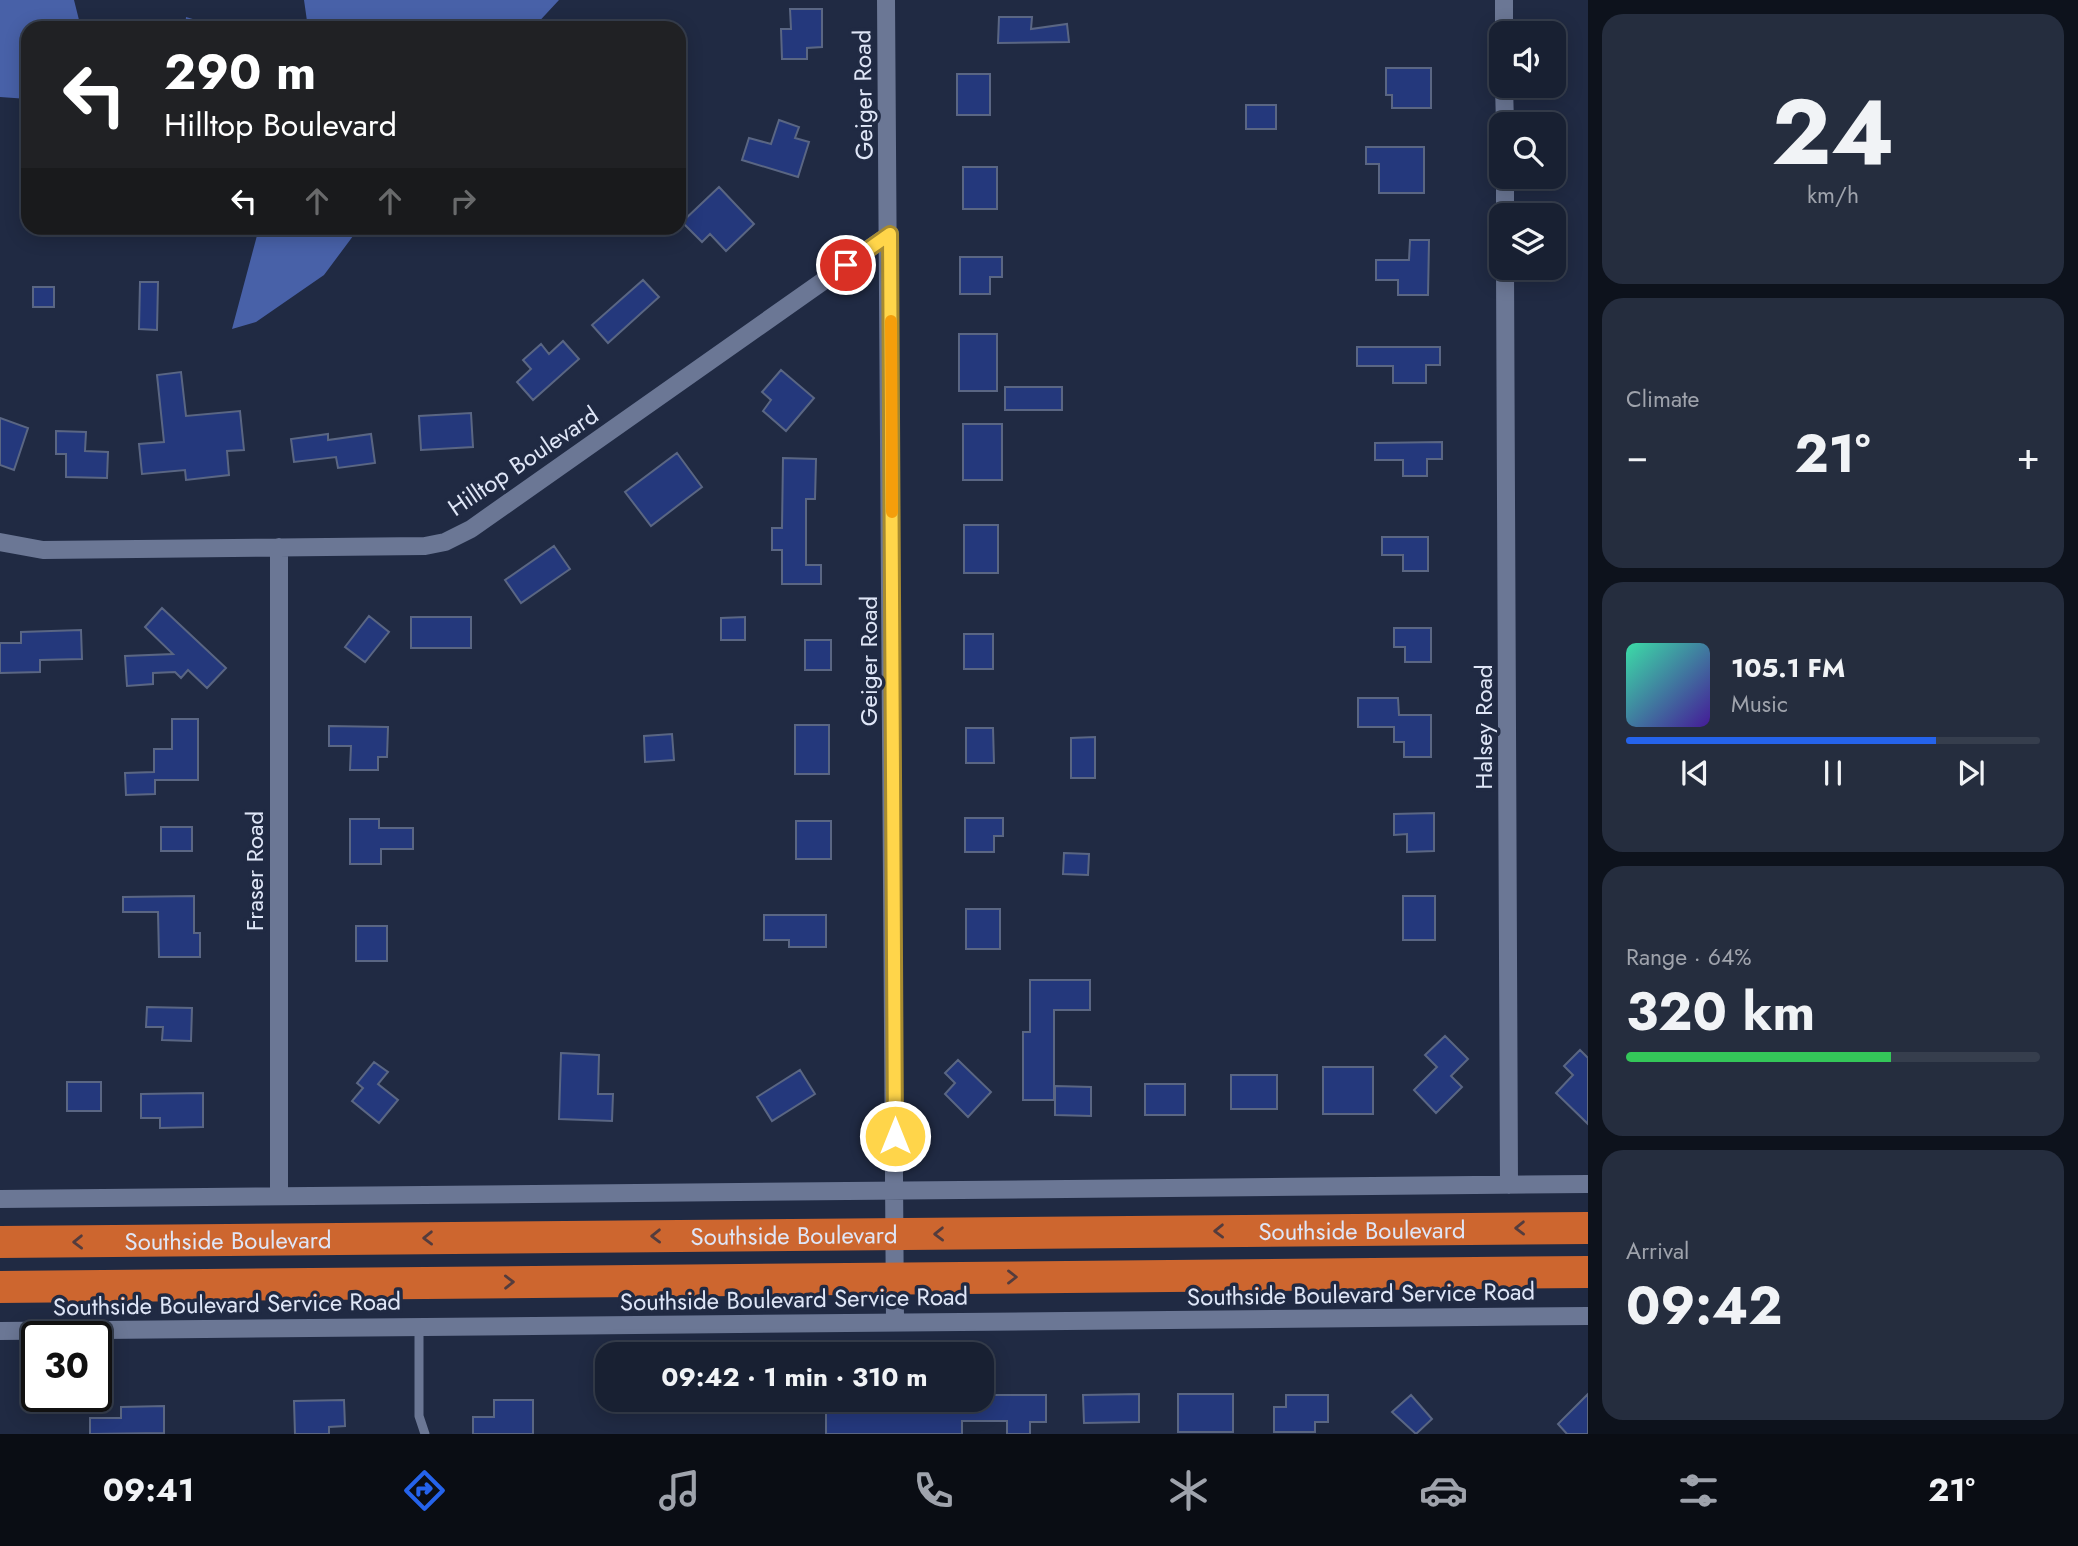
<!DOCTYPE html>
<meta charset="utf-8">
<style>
:root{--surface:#182032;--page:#252d3e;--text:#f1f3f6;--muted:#9fa3ac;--line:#363e4d;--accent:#2563eb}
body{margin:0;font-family:Jost,sans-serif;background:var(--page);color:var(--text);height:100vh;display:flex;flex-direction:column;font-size:26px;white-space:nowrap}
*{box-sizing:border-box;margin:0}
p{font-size:23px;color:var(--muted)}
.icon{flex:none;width:38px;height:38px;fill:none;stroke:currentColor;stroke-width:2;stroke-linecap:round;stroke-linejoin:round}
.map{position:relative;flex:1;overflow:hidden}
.drawer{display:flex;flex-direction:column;gap:14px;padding:14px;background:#0d121c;width:490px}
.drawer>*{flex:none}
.banner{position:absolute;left:21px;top:21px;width:665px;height:214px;border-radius:21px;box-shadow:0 4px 18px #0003,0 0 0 2px var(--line);background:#202124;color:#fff;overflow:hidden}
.controls{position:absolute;left:1489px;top:21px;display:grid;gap:14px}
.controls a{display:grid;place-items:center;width:77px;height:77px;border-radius:14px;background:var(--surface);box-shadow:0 4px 18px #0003,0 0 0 2px var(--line);font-size:35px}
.speed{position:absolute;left:21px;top:1321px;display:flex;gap:14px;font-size:35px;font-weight:700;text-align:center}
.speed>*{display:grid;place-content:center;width:91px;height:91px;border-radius:50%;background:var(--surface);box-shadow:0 4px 18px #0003,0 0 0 2px var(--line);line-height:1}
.speed .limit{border:4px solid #111;border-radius:10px;background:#fff;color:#111}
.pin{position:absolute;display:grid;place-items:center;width:60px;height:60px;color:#fff;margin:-30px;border:4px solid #fff;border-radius:50%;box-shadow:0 2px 7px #0007}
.me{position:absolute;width:77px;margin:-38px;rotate:0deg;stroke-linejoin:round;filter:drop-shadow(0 0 5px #0008)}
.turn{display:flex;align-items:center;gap:24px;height:147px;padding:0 28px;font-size:32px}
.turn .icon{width:91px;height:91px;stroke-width:2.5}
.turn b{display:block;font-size:49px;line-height:60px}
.lanes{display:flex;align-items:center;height:66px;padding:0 28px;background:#0003;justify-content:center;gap:35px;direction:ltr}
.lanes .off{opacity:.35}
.big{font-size:52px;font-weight:700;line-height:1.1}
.drawer .tile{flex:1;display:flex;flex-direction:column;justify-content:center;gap:10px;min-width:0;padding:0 24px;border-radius:21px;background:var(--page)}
.drawer .dial{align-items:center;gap:0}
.dial b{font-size:91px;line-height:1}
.song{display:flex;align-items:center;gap:21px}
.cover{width:84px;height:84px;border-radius:10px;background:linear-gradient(135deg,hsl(160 70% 55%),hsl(260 70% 35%))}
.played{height:7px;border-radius:4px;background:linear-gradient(90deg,var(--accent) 75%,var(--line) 75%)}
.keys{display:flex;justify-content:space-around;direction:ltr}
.heat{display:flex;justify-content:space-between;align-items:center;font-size:38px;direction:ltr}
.charge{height:10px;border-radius:5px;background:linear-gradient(90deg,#34c759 64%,var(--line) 0)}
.trip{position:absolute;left:595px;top:1342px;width:399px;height:70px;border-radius:21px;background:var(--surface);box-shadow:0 4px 18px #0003,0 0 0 2px var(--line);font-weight:700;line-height:70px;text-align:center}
.menu{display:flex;height:112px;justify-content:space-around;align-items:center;background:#0a0d14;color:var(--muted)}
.menu .icon{width:49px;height:49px}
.menu .active{color:var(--accent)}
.menu b{font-size:32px;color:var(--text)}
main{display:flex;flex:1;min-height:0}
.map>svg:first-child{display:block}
</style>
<main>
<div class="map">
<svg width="1588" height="1434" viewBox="0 0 1588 1434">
<rect width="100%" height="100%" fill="#202a43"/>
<path fill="#4861a8" d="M0,0H74L81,28H28V99L0,97Z
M304,0H559L533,28H308Z
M186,17L223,28H185Z
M259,228H359L324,275L256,322L232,329Z"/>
<path fill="#24387c" stroke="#5a6683" stroke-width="2" d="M790,9H822V47L807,48V59H782L781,29H791Z
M999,17H1032L1031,29L1067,24L1069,42L998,43Z
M1386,68H1431V108H1392V95H1386Z
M957,74H990V115H957Z
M1246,105H1276V129H1246Z
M779,120L799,127L795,138L809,142L798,177L742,160L749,138L771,144Z
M1366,147H1424V193H1379V164H1366Z
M963,167H997V209H963Z
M719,187L754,224L726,251L710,234L702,242L682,222Z
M1410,240H1429L1428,295H1398V280H1376V260H1409Z
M960,257H1002V277H990V294H960Z
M643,280L659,297L608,343L592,325Z
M140,282H158L157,330L139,329Z
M33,287H54V307H33Z
M959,334H997V391H959Z
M563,341L579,359L533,400L517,382L531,369L523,360L541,344L549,354Z
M1357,347H1440V365H1426V383H1393V366H1357Z
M781,370L814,398L786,431L763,411L771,400L762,392Z
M181,372L186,416L240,411L244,450L227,451L229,475L186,480L185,470L142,474L139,444L164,442L157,375Z
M1005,387H1062V410H1005Z
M471,413L473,447L421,450L419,416Z
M0,418L28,428L14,470L0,465Z
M963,424H1002V480H963Z
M56,431L86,432L85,451L108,452L107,478L66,477V454H56Z
M328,434V440L371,434L375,463L338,468L336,457L294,462L291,439Z
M1442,442V459H1427V476H1403V460H1375V443Z
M677,453L702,487L651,526L625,492Z
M783,458L816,459L815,499H806V565H821V584H782V550H772V528H782Z
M964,525H998V573H964Z
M1382,537H1428V571H1403V555H1382Z
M554,546L570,569L521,603L505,580Z
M162,608L226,668L207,688L188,670L181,678L175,672L153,673V684L127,686L125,656L173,654L145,627Z
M369,616L389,632L365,662L345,647Z
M411,617H471V648H411Z
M745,617V640H721V618Z
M1394,628H1431V662H1405V647H1394Z
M81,630L82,659L40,660V672L0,673V643H21V632Z
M964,634H993V669H964Z
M805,640H831V670H805Z
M1358,698H1398L1399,715H1431V757H1404V742H1394V727H1358Z
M172,719H198V780H155V794L126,795L125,773L154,772V749H172Z
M795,725H829V774H795Z
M329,726L388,727L387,757H378V770H350L351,746H329Z
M966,728H993L994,763H966Z
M672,734L674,760L645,762L644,736Z
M1095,737V778H1071V738Z
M1434,813V851L1407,852V834L1394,835V814Z
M965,818H1003V836H994V852H965Z
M350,819H379V828H413V849H381V864H350Z
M796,821H831V859H796Z
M161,827H192V851H161Z
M1064,853L1089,854L1088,875L1063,874Z
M194,896V933H200V957H159L158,912H123V897Z
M1403,896H1435V940H1403Z
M966,909H1000V949H966Z
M764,915H826V947H789V940H764Z
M356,926H387V961H356Z
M1030,980H1090V1010H1054V1100H1023V1032H1030Z
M147,1007L192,1008L191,1041L162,1040L163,1027H146Z
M1445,1036L1468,1059L1451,1076L1462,1087L1436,1113L1414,1090L1437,1067L1425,1055Z
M1580,1050L1588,1058V1124L1556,1093L1573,1075L1564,1066Z
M561,1053L599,1055L598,1094H613L612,1121L559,1119Z
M958,1060L991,1092L968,1117L945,1094L955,1083L945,1073Z
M374,1062L388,1072L378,1084L398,1100L379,1123L352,1101L363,1088L357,1083Z
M1323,1067H1373V1114H1323Z
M800,1070L815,1094L772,1121L757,1097Z
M1231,1075H1277V1109H1231Z
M67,1082H101V1111H67Z
M1145,1084H1185V1115H1145Z
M1055,1086L1091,1087V1116L1055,1115Z
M203,1093V1127L160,1128V1118H141V1094Z
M1139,1394V1422L1084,1423L1083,1395Z
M1178,1394H1233V1432H1178Z
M1588,1394V1434H1567L1558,1424Z
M988,1395H1046V1422H1030V1434H1007V1421H962V1434H826V1400H988Z
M1286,1395H1328V1422H1315V1432H1274V1407H1286Z
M1411,1395L1432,1419L1416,1434L1392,1412Z
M344,1400L345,1426L329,1427V1434H295L294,1401Z
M494,1400H533V1434H473V1417H494Z
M164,1406V1433L90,1434V1418H121V1407Z"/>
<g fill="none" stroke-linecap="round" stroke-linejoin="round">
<path stroke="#6b7795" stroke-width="9" d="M419,1327V1416L425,1434"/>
<path stroke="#6b7795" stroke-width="18" d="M886,0L895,1322
M1504,0V33
M1504,86L1505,124
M1505,177V215
M1505,268L1509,1185
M0,542L43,550L425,546L445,542L471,529L890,234
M279,547V1196
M0,1199L1588,1184
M0,1331L1588,1316"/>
<g stroke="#cd662f" stroke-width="32">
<path id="s1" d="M0,1242L1588,1228"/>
<path d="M0,1287L1588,1272"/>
</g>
</g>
<defs><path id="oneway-chevron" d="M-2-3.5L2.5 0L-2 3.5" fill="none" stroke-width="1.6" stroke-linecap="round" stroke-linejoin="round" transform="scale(1.75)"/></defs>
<g stroke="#543c3d">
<use href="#oneway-chevron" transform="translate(1520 1228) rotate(179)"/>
<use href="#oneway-chevron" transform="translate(1219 1231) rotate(179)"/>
<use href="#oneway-chevron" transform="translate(939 1234) rotate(179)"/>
<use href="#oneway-chevron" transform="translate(656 1236) rotate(179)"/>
<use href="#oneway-chevron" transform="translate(428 1238) rotate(179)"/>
<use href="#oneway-chevron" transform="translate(78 1242) rotate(179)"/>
<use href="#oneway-chevron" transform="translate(1012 1277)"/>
<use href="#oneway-chevron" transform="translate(509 1282) rotate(-1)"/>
</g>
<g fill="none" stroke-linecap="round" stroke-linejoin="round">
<defs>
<path id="route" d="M846,265L890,234L895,1136"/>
</defs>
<use href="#route" stroke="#a68a30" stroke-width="18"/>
<use href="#route" stroke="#ffd54a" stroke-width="12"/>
<path stroke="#f59e0b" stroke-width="12" d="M891,321L892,512"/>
</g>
<g text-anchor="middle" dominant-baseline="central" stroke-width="7" stroke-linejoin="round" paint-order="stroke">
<g font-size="24" fill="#dfe6f7" stroke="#202a43">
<text transform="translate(863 95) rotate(-91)">Geiger Road</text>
<text transform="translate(523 461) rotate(-34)">Hilltop Boulevard</text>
<text transform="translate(868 661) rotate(-90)">Geiger Road</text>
<text transform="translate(1483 727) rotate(-90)">Halsey Road</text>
<text transform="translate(254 871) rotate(-90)">Fraser Road</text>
<text stroke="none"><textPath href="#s1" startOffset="1362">Southside Boulevard</textPath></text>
<text stroke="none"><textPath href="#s1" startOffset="794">Southside Boulevard</textPath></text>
<text stroke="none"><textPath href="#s1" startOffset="228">Southside Boulevard</textPath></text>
<text transform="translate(1361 1294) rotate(-1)">Southside Boulevard Service Road</text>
<text transform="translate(794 1299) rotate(-1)">Southside Boulevard Service Road</text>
<text transform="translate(227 1304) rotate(-1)">Southside Boulevard Service Road</text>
</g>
</g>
</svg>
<div class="controls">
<a><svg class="icon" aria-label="sound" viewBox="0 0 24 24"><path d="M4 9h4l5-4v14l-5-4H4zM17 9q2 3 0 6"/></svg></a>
<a><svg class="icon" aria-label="search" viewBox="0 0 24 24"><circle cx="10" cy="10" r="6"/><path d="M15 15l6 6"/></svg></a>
<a><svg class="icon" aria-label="layers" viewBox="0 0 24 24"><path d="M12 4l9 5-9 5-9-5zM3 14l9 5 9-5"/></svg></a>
</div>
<div class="speed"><div class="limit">30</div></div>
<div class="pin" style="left:846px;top:265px;background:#d93025"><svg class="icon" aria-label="arrive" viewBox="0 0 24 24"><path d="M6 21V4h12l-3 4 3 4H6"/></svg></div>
<svg class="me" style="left:895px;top:1136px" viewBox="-20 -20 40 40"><circle r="17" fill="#ffd54a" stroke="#fff" stroke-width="3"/><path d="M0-11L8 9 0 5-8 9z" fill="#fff"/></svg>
<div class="trip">09:42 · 1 min · 310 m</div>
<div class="banner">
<div class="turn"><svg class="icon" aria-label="left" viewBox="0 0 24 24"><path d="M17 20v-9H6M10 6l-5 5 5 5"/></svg><div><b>290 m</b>Hilltop Boulevard</div></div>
<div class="lanes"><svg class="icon" aria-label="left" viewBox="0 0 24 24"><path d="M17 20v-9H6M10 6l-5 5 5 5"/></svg><svg class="icon off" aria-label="ahead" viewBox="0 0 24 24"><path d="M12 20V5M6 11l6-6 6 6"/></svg><svg class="icon off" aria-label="ahead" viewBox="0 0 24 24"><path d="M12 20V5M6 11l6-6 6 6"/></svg><svg class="icon off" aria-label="right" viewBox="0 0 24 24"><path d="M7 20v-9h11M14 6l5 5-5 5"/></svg></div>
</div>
</div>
<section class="drawer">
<div class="tile dial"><b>24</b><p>km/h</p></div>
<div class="tile"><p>Climate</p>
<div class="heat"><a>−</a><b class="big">21°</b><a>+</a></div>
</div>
<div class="tile">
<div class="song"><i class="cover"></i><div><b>105.1 FM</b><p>Music</p></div></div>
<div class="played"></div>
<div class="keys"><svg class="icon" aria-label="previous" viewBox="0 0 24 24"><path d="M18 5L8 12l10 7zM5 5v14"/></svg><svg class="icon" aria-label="pause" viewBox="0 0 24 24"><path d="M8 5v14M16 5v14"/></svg><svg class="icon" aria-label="next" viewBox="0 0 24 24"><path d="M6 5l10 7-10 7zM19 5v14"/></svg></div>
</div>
<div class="tile"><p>Range · 64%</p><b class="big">320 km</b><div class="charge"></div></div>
<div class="tile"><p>Arrival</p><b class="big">09:42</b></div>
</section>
</main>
<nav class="menu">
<b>09:41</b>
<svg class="icon active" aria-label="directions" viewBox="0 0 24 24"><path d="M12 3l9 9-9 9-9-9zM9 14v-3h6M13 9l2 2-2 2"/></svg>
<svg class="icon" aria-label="music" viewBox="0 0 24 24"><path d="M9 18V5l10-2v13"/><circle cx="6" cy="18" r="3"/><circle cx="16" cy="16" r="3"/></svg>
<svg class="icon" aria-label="phone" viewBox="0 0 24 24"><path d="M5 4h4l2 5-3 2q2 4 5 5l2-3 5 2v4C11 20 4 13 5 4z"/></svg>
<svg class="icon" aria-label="climate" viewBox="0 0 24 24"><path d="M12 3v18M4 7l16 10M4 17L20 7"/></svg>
<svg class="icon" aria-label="car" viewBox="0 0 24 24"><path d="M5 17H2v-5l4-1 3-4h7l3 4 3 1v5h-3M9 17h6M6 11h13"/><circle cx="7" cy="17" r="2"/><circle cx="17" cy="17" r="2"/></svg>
<svg class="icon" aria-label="filters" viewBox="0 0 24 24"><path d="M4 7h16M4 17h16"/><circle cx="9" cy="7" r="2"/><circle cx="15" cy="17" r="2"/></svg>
<b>21°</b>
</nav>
